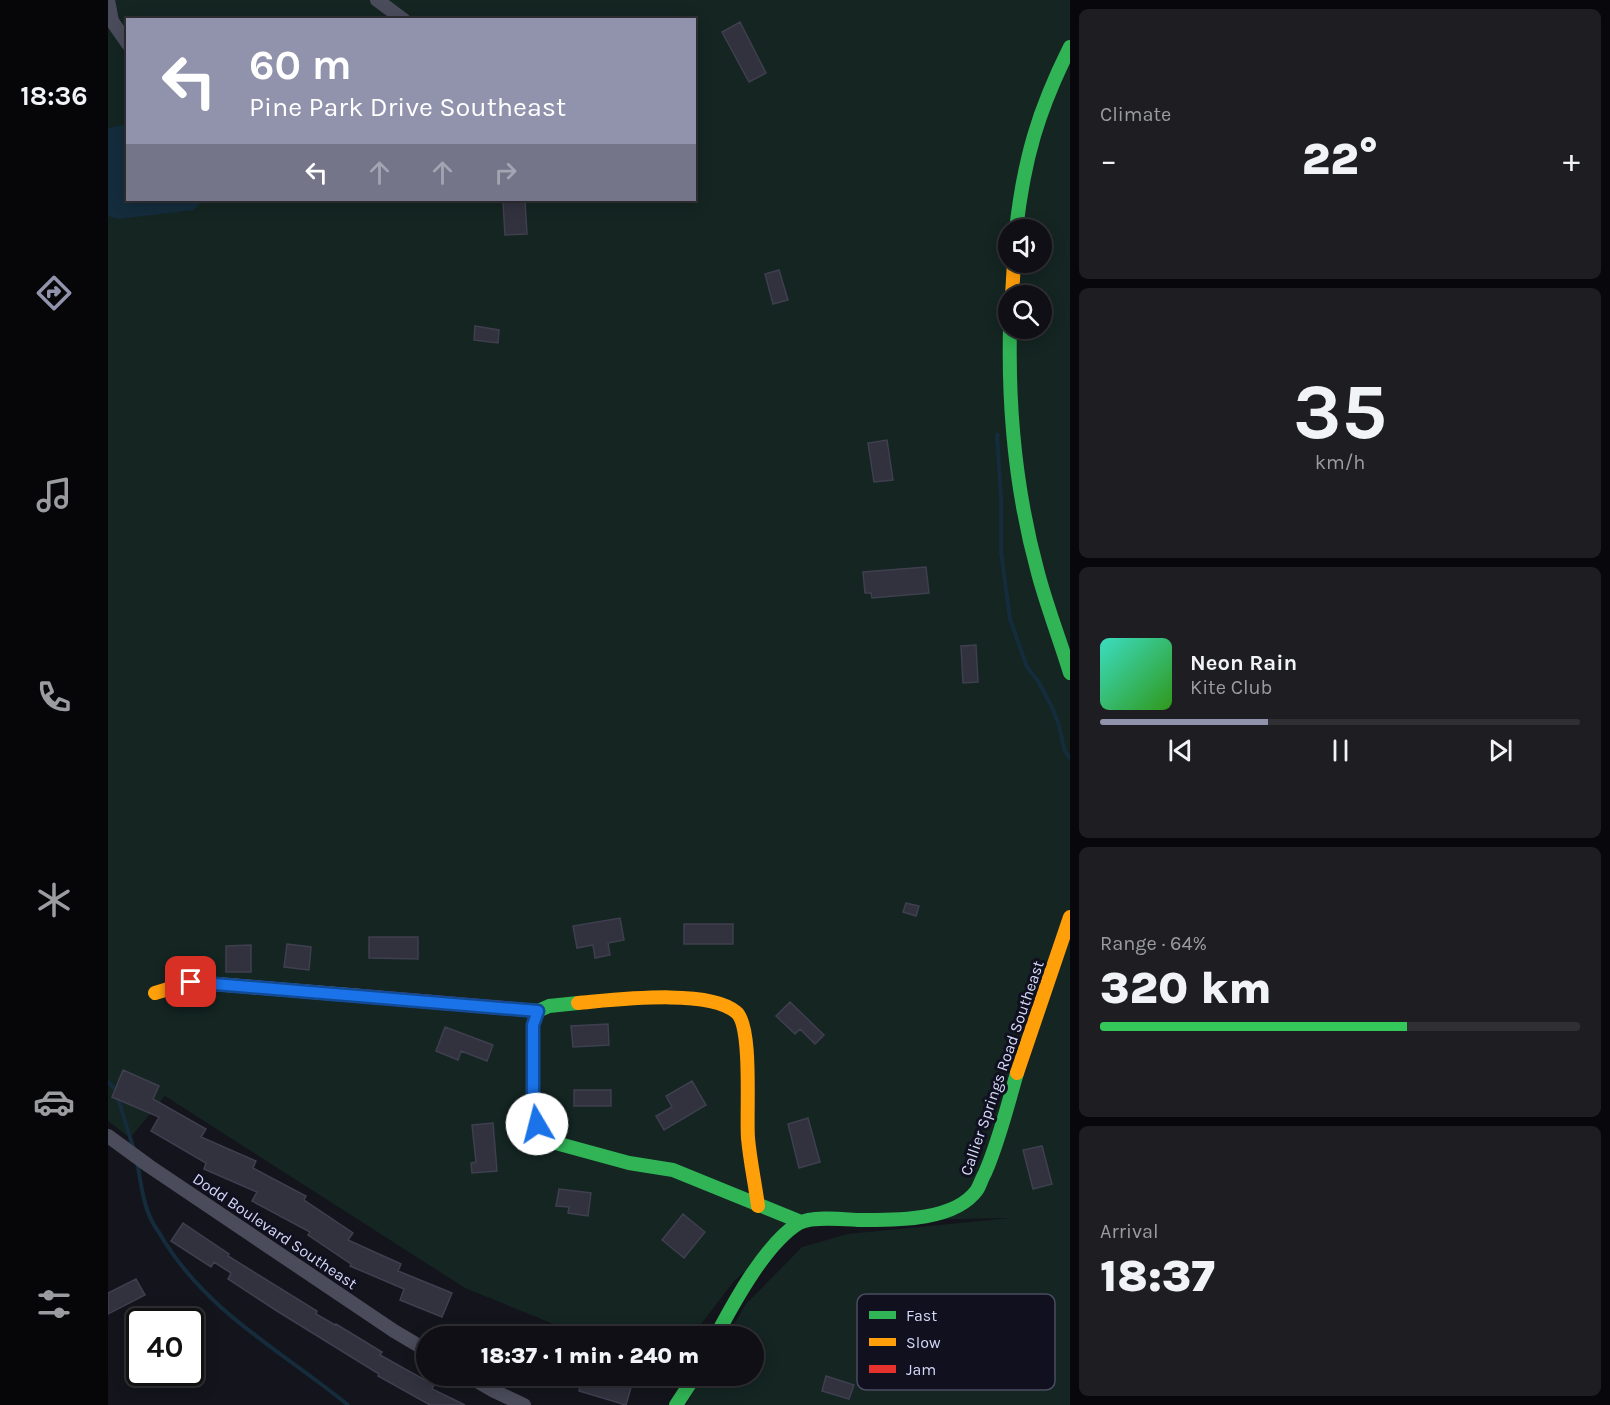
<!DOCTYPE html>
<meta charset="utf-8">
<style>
:root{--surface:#0f0f15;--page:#1d1d22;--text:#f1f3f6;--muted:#9b9ca0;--line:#2f2f34;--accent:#9193ac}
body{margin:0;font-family:Karla,sans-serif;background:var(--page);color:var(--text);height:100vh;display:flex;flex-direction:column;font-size:22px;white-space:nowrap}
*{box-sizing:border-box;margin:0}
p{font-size:20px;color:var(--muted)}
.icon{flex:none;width:33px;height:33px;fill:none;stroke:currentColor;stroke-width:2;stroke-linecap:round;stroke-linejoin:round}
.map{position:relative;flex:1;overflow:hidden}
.sheet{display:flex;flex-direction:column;gap:9px;padding:9px;background:#08080c;width:540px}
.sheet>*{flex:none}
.top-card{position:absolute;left:18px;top:18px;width:570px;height:183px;border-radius:0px;box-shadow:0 3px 15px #0003,0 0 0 2px var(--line);background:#9193ac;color:#fff;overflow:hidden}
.tools{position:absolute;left:890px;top:219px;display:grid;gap:12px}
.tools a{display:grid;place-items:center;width:54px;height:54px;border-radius:50%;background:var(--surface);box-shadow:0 3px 15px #0003,0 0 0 2px var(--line);font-size:30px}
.speed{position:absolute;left:18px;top:1308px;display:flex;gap:12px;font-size:30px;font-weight:700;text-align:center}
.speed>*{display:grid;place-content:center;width:78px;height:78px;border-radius:50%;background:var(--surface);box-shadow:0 3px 15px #0003,0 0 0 2px var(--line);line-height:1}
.speed .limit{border:3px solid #111;border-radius:9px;background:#fff;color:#111}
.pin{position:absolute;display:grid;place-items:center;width:51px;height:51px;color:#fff;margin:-26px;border-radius:12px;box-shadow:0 3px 9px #0006}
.me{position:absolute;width:66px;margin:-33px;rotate:352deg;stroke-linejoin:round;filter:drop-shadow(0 0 4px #0008)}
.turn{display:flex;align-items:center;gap:21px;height:126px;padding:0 24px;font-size:27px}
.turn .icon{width:78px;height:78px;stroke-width:2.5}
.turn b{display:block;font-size:42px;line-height:51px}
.lanes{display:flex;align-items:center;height:57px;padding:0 24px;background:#0003;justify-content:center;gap:30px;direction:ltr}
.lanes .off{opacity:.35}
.big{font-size:45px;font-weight:800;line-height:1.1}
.sheet .tile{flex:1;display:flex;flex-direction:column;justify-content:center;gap:9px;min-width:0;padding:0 21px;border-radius:9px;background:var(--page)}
.sheet .dial{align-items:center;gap:0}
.dial b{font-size:78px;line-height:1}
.song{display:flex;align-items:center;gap:18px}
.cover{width:72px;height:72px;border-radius:9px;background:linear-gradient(135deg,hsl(170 70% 55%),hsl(110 70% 35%))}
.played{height:6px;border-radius:3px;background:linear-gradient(90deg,var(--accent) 35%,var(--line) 35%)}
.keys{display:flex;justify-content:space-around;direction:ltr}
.heat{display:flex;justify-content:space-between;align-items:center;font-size:33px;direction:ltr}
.charge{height:9px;border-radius:4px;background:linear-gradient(90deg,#34c759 64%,var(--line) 0)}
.trip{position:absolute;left:308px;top:1326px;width:348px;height:60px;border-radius:30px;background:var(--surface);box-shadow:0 3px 15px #0003,0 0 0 2px var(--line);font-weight:800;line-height:60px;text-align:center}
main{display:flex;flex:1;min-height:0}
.dock{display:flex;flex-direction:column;width:108px;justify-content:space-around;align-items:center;background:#060608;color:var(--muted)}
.dock .icon{width:42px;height:42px}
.dock .active{color:var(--accent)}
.dock b{font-size:27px;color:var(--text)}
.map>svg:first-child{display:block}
</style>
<main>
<nav class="dock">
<b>18:36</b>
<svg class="icon active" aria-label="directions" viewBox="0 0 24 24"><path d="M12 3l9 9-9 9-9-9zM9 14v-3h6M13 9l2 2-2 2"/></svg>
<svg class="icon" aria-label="music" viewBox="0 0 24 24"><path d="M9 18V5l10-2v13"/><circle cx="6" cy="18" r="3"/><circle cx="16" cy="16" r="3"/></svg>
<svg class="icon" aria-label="phone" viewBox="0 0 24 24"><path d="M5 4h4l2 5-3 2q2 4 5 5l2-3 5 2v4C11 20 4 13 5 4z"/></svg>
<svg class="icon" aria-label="climate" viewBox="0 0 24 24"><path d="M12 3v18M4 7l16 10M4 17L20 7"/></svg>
<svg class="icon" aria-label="car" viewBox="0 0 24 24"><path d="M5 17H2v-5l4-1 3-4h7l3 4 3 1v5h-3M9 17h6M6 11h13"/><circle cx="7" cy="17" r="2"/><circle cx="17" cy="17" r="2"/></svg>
<svg class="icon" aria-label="filters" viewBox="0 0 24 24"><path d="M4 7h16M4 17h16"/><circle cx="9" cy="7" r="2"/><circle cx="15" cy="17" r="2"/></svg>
</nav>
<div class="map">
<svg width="962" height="1405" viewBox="0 0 962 1405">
<rect width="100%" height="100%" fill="#14141c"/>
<path fill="#142522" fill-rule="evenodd" d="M0,0H962V1405H578L595,1376H645V1336H619L638,1304L694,1247L740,1234L902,1218L693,1222L626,1281L584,1336H475L357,1288L57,1096L22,1138L0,1121ZM20,20H586V200H20ZM900,230H933V262H900ZM900,296H933V328H900Z"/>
<path fill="#142c3c" d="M19,124L20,200H95L86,210L10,219L0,216V128Z"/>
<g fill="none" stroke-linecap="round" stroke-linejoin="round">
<path stroke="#142c3c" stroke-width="4" d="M890,435H889L893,497V552L902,619L919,667L930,681L944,707L951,725L956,749L962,759
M0,1082L7,1089L26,1150
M29,1163C33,1180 34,1201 42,1217C45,1225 52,1233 56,1241C102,1314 175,1352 240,1405"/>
</g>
<path fill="#31323e" stroke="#3f3f4f" stroke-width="1.5" d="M632,22L658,73L641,82L614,32Z
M417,201L419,234L397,235L395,202Z
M671,270L680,300L665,304L657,274Z
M367,326L391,330L390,343L366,340Z
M779,440L785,480L766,482L760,443Z
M818,567L821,593L764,598L763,593H757L755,572Z
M868,645L870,682L855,683L853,646Z
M798,903L811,906L808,916L795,912Z
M512,918L516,940L500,943L502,955L487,958L485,945L469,948L465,926Z
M576,924H625V944H576Z
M261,937H310V959L261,958Z
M179,944L203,947L201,970L176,967Z
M143,945V972H118V946Z
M682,1002L716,1035L707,1044L692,1029L687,1034L668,1016Z
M500,1024L501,1045L465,1047L463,1026Z
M337,1027L385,1045L379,1061L353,1051L350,1060L328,1051Z
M15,1070L51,1086L45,1099L98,1129L93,1137L148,1161L145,1168L198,1196L196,1200L245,1233L240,1240L293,1264L290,1271L344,1293L334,1317L292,1300L296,1289L242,1266L243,1264L200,1235L202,1232L144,1201L149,1192L96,1169L98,1163L43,1131L51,1117L4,1097Z
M584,1081L598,1105L556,1130L548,1116L564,1107L558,1096Z
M466,1090H503V1106H466Z
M700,1118L712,1162L691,1168L680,1124Z
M385,1123L389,1171L364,1173L363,1163L368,1162L364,1125Z
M934,1146L944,1184L925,1189L915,1150Z
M451,1189L483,1193L480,1216L460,1213L461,1207L448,1206Z
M575,1214L597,1232L576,1258L554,1240Z
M75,1223L121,1254L120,1256L209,1311L208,1314L227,1325L228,1324L274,1352L272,1355L326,1385L324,1389L357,1405H322L270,1376L271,1374L169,1311L120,1279L123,1273L106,1262L103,1267L63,1241Z
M28,1279L37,1295L0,1314V1293Z
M475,1376H493L524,1384L518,1405L471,1391Z
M718,1376L746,1385L741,1399L714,1391Z"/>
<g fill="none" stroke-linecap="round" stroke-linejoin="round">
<path stroke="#4a4c5b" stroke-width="14" d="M0,0L4,21L20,44
M269,0L296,20
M0,1136L41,1166L286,1331L318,1350
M360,1376L386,1391L416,1405"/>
<path stroke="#30b455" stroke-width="14" d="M908,230C916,159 930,111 962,47
M902,328C900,410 908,493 930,573C939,607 952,640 962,673
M470,1003L441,1006L430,1011L425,1025V1111L429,1124L444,1142L521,1163L565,1170L693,1222
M608,1336C626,1302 658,1243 691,1223C704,1216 734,1219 750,1220C785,1220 846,1222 869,1190C872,1185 874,1178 877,1173C891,1141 899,1107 909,1073
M568,1405L587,1376"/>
<path stroke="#ff9f0a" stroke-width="14" d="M904,296L906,262
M47,993L83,982L253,996
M470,1003C506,1000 600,988 628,1012C645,1025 638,1114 640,1138C642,1161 647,1183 650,1206
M909,1073L962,917"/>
<path stroke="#e5322d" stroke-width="14" d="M253,996L430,1011"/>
</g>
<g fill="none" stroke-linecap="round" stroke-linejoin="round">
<defs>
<path id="route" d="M83,982L430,1011L425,1025V1110L429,1124"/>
</defs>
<use href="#route" stroke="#114b97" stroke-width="15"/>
<use href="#route" stroke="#1a73e8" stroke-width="10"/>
</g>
<g text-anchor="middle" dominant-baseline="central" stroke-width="6" stroke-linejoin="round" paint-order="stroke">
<g font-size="16" fill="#d4d8f9" stroke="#10101f">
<text transform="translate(894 1068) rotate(-71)">Callier Springs Road Southeast</text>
<text transform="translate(167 1231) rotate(34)">Dodd Boulevard Southeast</text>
</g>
</g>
<rect x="749" y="1294" width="198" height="96" rx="9" fill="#10101f" stroke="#4b4c60" stroke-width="1.5"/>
<rect x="761" y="1311" width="27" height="8" fill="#30b455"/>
<rect x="761" y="1338" width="27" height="8" fill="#ff9f0a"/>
<rect x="761" y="1365" width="27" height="8" fill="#e5322d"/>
<g font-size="16" fill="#d4d8f9">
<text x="798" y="1321">Fast</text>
<text x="798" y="1348">Slow</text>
<text x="798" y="1375">Jam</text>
</g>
</svg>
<div class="tools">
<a><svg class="icon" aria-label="sound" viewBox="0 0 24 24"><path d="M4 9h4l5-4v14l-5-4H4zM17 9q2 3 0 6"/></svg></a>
<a><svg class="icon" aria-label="search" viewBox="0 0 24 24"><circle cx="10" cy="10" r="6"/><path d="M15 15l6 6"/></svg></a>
</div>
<div class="speed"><div class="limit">40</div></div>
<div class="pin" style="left:83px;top:982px;background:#d93025"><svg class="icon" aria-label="arrive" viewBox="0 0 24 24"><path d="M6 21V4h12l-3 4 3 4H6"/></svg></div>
<svg class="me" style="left:429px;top:1124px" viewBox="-20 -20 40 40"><circle r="19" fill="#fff"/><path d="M0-13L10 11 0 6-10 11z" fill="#1a73e8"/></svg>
<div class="trip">18:37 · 1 min · 240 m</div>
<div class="top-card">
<div class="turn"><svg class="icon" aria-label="left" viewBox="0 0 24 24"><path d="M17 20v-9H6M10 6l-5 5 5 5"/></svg><div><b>60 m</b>Pine Park Drive Southeast</div></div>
<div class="lanes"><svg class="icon" aria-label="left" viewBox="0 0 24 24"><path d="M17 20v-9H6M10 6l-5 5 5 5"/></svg><svg class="icon off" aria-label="ahead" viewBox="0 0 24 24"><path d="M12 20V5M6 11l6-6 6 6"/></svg><svg class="icon off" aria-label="ahead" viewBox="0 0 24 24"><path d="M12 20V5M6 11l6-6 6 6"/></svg><svg class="icon off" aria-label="right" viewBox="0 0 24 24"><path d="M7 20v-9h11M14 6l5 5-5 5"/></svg></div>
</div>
</div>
<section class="sheet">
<div class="tile"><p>Climate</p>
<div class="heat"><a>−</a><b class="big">22°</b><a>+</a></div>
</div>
<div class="tile dial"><b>35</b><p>km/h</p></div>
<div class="tile">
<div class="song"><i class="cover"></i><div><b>Neon Rain</b><p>Kite Club</p></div></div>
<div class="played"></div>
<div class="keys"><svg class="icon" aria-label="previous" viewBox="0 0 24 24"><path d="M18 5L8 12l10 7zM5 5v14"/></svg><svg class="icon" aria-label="pause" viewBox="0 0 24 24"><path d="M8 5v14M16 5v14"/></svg><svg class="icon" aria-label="next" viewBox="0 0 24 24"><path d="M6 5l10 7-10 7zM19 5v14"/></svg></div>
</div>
<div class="tile"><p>Range · 64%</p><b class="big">320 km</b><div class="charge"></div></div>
<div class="tile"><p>Arrival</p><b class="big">18:37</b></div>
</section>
</main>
